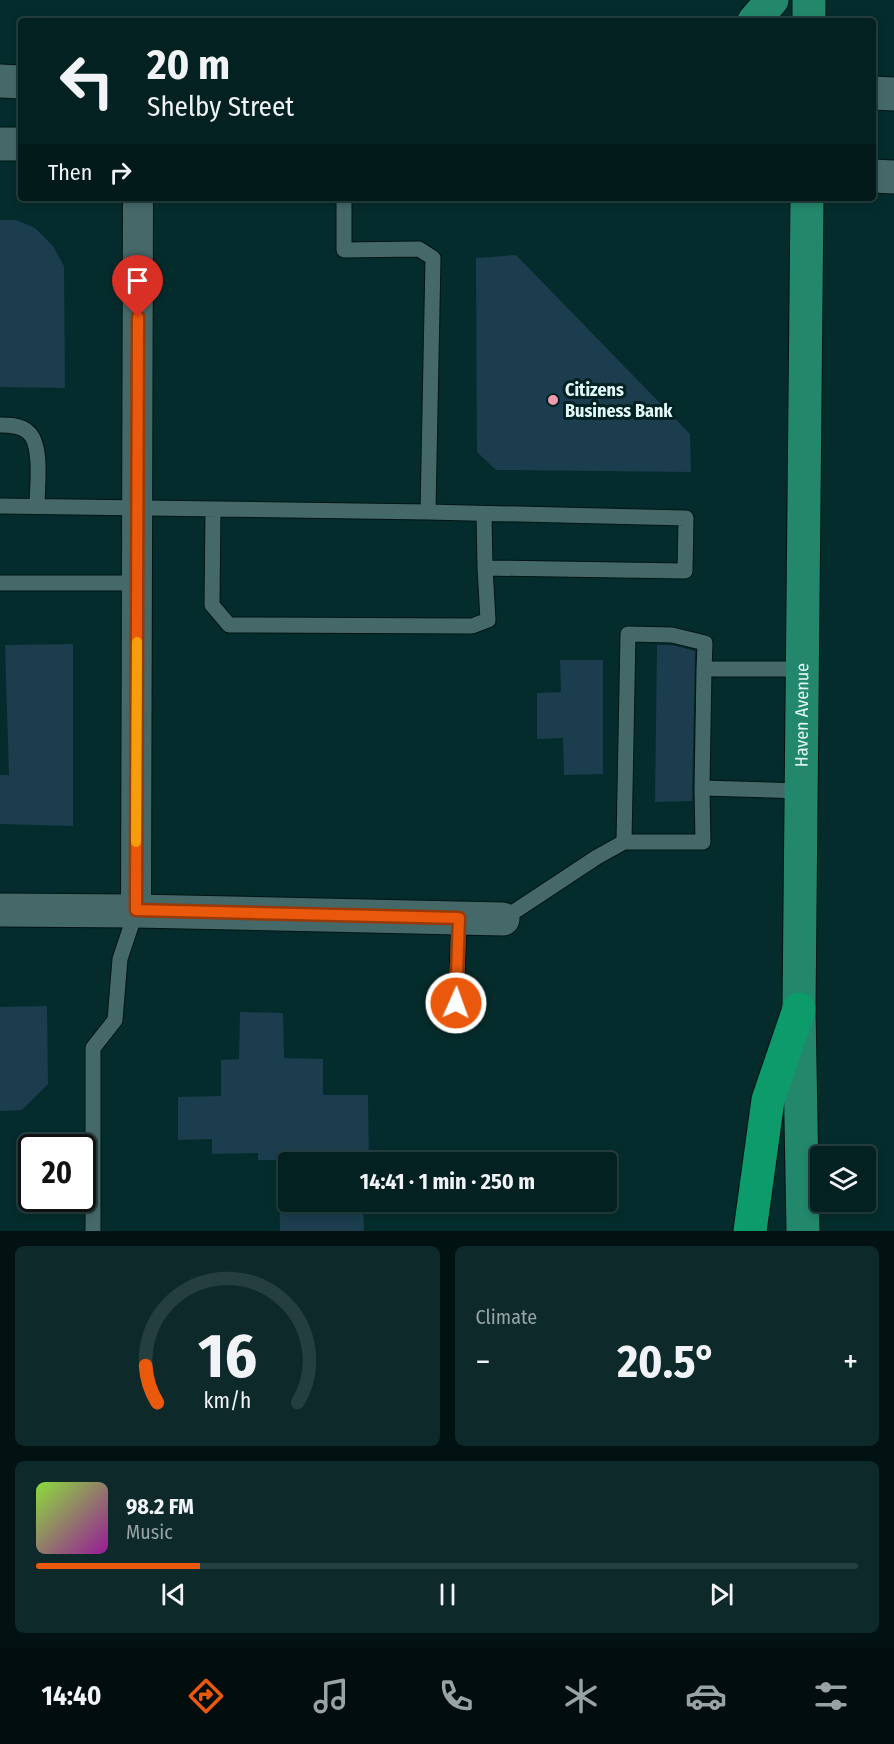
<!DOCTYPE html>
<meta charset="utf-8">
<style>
:root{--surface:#042121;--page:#0d292a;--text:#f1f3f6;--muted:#97a3a5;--line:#253e3f;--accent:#ea580c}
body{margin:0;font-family:"Fira Sans Condensed",sans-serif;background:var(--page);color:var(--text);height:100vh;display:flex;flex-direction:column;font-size:22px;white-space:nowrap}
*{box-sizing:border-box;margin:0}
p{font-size:20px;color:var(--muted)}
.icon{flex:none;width:33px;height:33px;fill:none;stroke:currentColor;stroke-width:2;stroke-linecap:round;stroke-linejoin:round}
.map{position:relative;height:1231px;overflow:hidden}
.side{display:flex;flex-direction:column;gap:15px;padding:15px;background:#021212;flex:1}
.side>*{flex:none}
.hud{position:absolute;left:18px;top:18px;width:858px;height:183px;border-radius:6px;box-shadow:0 3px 9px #0003,0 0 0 2px var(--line);background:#042121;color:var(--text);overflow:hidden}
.controls{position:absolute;left:810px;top:1146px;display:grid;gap:12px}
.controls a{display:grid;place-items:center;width:66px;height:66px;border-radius:6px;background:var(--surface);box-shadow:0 3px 9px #0003,0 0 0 2px var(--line);font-size:30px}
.speed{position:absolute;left:18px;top:1134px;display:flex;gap:12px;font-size:30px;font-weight:700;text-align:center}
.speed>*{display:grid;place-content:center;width:78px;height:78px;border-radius:50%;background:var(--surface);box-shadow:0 3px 9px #0003,0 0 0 2px var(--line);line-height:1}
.speed .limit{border:3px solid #111;border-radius:9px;background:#fff;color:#111}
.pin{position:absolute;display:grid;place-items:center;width:51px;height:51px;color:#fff;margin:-62px -26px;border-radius:50% 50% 50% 0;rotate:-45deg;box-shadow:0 0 6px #0007}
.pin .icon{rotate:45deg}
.me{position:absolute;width:66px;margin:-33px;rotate:2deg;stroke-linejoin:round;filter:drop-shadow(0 0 4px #0008)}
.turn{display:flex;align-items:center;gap:21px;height:126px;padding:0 30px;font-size:27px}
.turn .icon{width:78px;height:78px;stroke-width:2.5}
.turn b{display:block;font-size:42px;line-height:51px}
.then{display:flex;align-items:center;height:57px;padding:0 30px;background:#0003;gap:12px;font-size:22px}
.big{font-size:45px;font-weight:700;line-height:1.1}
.side .widget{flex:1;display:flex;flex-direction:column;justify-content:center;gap:9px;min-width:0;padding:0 21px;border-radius:9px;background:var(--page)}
.side .dial{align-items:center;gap:0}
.dial svg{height:156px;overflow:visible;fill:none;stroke:var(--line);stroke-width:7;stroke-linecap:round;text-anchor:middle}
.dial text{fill:var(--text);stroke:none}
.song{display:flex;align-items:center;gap:18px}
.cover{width:72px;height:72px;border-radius:9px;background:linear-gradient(135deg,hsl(90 70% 55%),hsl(300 70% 35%))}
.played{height:6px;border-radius:3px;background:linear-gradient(90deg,var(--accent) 20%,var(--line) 20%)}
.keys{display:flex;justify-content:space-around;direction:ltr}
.heat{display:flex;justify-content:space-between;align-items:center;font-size:33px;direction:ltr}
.side .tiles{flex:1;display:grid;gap:15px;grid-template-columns:1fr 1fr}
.widget:last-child{grid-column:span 2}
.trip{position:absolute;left:278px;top:1152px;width:339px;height:60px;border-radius:6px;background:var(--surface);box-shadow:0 3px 9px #0003,0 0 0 2px var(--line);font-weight:700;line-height:60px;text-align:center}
.tab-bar{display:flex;height:96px;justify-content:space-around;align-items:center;background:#020d0d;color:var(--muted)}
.tab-bar .icon{width:42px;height:42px}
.tab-bar .current{color:var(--accent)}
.tab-bar b{font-size:27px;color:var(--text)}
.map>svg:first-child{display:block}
</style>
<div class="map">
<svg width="894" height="1231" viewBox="0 0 894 1231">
<rect width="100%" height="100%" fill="#052c2c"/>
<path fill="#1b3d4d" d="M0,220H16L35,228L53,246L64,266L65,388L0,387Z
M516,255L690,434L691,472L496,470L477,452L476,258Z
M73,644V826L0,824V775H9L5,645Z
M657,645H672L695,651L692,801L655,802Z
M560,660H603V774L564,775L563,738L537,739V693L561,692Z
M47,1006L48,1084L22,1110L0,1111V1007Z
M240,1012L283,1013L284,1058L323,1059V1095H368L369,1162H288V1202H363L364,1231H280L279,1160H258V1153L212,1154V1139L178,1140V1097L221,1096V1060L239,1059Z"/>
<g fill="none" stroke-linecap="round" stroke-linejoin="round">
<defs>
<path id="service" d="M0,425C9,425 21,425 28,432C43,444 37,488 37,506
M0,506L428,512L433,258L419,249L344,250V198
M213,509L212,605L229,625L472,626L488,620L485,568
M428,512L686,518L685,571L485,568L484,514
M0,583H137
M702,788L703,842H624L628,634L672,635L705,643L704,669
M802,791L702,788L704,669H803
M503,919L597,857L624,842
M456,1003L459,918
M93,1231V1048L115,1020L120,959L136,911"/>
<path id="minor" d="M136,911L138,198"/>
<path id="tertiary" d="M0,910L136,911L503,919"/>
<path id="secondary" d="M0,81L21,82
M873,93L894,94
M0,144H21
M873,176L894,177"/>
<g id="primary">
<path d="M809,0V21"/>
<path d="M754,21L772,0"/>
<path id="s1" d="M803,1231L799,1009L807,198"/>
</g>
<path id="motorway" d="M750,1231L768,1100L799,1009"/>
</defs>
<use href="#service" stroke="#001313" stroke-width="17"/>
<use href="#minor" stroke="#001313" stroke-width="32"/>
<use href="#tertiary" stroke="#001313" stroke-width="35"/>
<use href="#secondary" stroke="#001313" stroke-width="35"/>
<use href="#primary" stroke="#001313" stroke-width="35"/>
<use href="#motorway" stroke="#001313" stroke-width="35"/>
<use href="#service" stroke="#456969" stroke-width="15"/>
<use href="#minor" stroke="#456969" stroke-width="30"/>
<use href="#tertiary" stroke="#456969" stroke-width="33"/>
<use href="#secondary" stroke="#456969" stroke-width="33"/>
<use href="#primary" stroke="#23876b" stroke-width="33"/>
<use href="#motorway" stroke="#0d9b6c" stroke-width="33"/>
</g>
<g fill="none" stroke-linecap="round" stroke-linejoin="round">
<defs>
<path id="route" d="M138,317L136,910L459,918L456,1003"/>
</defs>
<use href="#route" stroke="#983908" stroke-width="15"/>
<use href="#route" stroke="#ea580c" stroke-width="10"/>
<path stroke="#f59e0b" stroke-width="10" d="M136,842L137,642"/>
</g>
<circle fill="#f29aad" stroke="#022" stroke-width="2" cx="553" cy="400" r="6"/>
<g text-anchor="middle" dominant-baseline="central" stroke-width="6" stroke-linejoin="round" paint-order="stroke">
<g font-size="18" font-weight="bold" fill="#e3f7f7" stroke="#022" text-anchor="start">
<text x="565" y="390">Citizens<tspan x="565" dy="21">Business Bank</tspan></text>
</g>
<g font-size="18" fill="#e3f7f7" stroke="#022">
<text stroke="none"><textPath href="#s1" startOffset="516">Haven Avenue</textPath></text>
</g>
</g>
</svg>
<div class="controls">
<a><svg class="icon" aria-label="layers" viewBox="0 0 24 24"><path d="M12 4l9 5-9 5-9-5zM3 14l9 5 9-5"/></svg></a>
</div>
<div class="speed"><div class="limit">20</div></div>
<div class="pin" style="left:138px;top:317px;background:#d93025"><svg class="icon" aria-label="arrive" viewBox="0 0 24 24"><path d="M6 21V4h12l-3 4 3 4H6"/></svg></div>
<svg class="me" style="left:456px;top:1003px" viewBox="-20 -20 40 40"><circle r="17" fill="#ea580c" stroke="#fff" stroke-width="3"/><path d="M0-11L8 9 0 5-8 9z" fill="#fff"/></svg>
<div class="trip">14:41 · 1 min · 250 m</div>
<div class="hud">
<div class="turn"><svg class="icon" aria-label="left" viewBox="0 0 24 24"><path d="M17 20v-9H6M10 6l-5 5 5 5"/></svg><div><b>20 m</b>Shelby Street</div></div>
<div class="then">Then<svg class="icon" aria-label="right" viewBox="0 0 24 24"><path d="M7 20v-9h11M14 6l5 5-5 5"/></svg></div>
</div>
</div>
<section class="side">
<div class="tiles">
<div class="widget dial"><svg viewBox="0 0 100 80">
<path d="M14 69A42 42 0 1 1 86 69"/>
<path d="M14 69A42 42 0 0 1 8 50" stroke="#ea580c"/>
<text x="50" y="56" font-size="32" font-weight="700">16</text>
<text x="50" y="72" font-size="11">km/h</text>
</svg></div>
<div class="widget"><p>Climate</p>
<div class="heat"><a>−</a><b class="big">20.5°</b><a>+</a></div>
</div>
<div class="widget">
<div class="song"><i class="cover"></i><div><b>98.2 FM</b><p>Music</p></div></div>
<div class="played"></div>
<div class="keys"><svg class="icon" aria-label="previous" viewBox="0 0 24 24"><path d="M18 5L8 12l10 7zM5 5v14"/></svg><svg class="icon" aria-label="pause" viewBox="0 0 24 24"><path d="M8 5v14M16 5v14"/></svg><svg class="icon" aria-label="next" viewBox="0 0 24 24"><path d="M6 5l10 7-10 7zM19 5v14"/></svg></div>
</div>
</div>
</section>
<nav class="tab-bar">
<b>14:40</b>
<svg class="icon current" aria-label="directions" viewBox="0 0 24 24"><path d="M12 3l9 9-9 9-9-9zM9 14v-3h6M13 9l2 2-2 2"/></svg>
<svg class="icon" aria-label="music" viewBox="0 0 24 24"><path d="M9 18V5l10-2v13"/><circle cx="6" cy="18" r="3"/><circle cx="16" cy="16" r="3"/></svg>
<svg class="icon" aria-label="phone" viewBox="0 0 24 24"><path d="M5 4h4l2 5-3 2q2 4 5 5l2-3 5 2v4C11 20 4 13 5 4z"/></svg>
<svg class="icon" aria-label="climate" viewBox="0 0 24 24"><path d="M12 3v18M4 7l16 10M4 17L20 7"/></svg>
<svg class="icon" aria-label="car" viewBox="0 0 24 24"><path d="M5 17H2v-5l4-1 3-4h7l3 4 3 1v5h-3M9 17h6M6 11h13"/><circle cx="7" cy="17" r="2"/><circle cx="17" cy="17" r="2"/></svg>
<svg class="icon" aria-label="filters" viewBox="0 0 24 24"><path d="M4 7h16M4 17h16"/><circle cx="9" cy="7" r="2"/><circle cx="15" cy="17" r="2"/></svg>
</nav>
